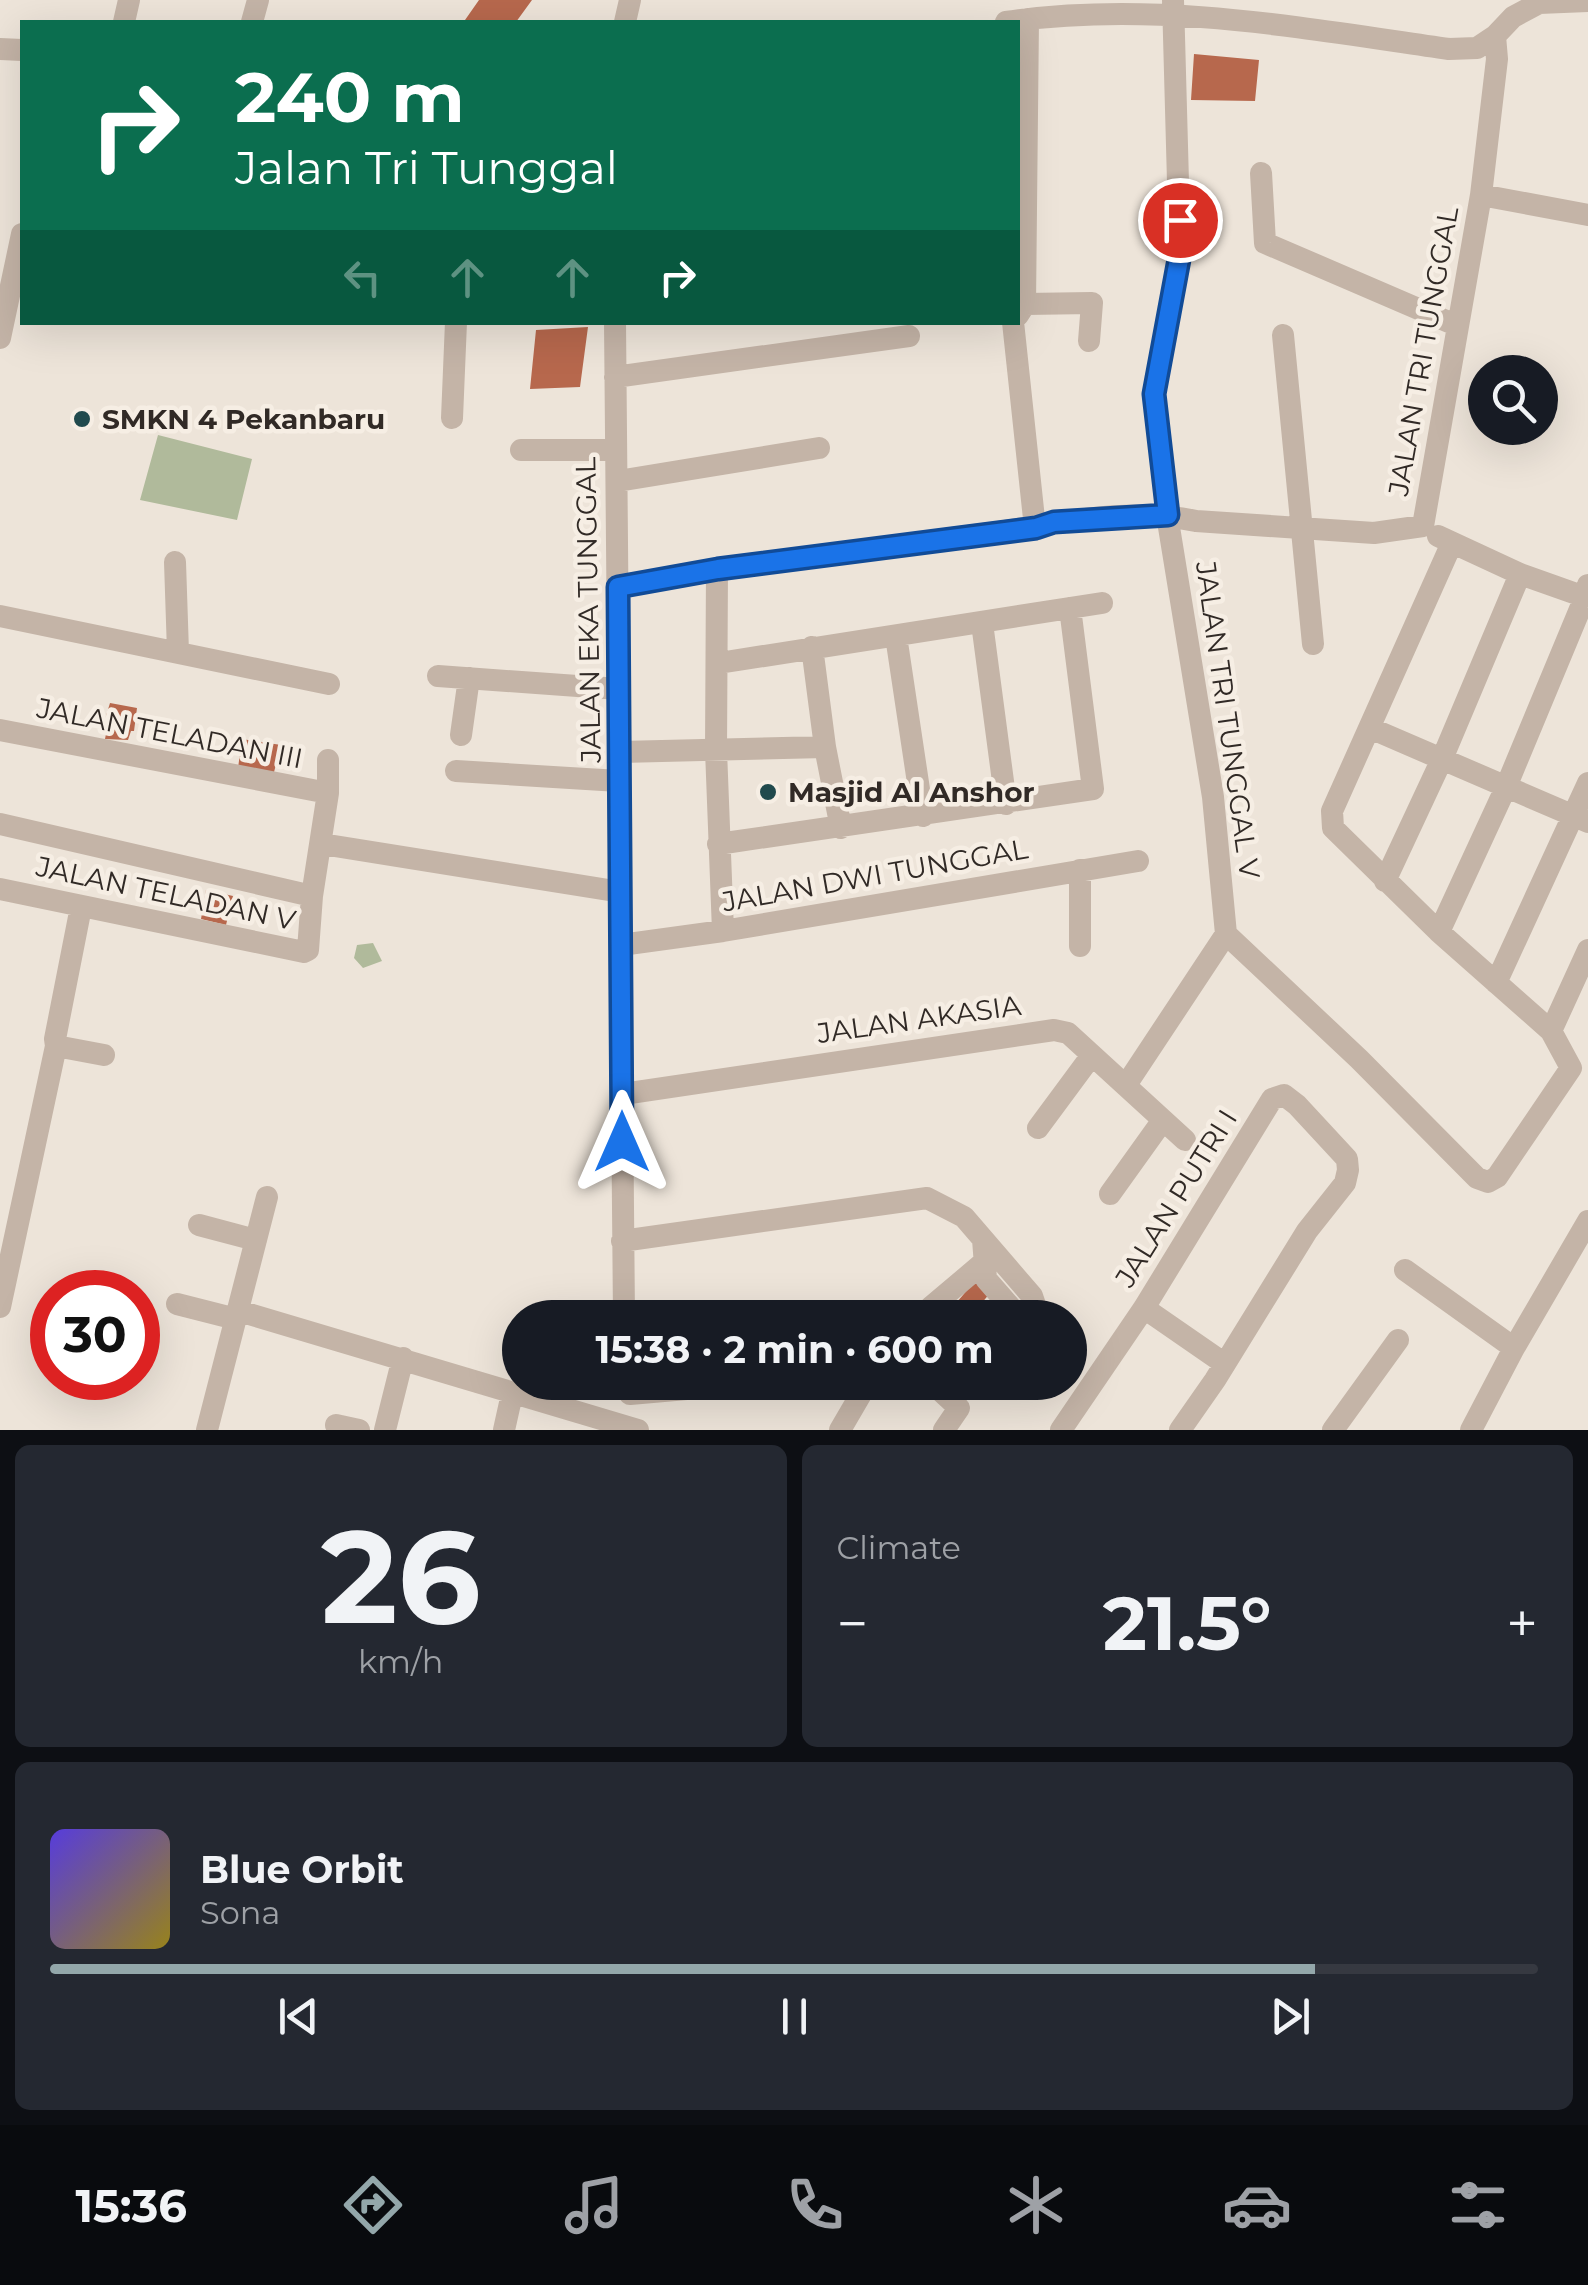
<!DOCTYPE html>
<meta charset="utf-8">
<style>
:root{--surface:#171b24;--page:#242831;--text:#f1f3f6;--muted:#9ea1a6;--line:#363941;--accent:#93a7aa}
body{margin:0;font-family:Montserrat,sans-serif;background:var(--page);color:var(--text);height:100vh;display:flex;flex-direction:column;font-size:38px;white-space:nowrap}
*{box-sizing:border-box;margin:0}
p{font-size:32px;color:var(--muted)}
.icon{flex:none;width:55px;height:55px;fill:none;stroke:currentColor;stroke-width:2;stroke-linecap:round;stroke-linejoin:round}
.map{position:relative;height:1430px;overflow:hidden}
.details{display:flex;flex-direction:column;gap:15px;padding:15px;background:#0d0f14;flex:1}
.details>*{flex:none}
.top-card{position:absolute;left:20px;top:20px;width:1000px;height:305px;border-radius:0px;box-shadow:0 10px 40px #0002;background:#0b6e4f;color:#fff;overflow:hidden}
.controls{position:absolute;left:1468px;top:355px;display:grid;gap:20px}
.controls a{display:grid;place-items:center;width:90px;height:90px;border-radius:50%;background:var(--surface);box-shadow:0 10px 40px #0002;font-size:50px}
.speed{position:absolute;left:30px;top:1270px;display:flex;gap:20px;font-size:50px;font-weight:700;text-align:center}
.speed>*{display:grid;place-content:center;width:130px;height:130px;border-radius:50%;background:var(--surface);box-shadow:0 10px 40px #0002;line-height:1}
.speed .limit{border:15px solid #d22;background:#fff;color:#111}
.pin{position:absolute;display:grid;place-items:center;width:85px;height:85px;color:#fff;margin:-42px;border:5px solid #fff;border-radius:50%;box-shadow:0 2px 10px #0007}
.me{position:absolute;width:110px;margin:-55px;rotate:0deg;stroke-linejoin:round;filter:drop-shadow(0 0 8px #0008)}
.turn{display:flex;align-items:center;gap:35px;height:210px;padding:0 50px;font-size:45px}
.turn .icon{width:130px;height:130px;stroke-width:2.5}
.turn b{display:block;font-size:70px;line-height:85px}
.lanes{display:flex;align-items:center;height:95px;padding:0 50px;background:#0003;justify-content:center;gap:50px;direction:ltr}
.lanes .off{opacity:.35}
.big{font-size:75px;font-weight:700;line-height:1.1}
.details .tile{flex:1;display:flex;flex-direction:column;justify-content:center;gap:15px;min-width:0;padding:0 35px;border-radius:15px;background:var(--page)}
.details .dial{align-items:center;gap:0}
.dial b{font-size:130px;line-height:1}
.song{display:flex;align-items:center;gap:30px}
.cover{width:120px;height:120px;border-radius:15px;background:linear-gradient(135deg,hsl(250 70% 55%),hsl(50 70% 35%))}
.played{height:10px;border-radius:5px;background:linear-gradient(90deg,var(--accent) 85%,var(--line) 85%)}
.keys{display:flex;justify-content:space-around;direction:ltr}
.heat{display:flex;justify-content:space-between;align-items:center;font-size:55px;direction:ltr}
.details .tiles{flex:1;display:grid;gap:15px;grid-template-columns:1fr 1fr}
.tile:last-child{grid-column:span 2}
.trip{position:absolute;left:502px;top:1300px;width:585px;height:100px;border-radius:50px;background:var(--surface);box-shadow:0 10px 40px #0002;font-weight:700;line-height:100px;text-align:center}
.menu{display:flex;height:160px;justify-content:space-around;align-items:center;background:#090b0e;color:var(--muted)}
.menu .icon{width:70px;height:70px}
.menu .selected{color:var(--accent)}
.menu b{font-size:45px;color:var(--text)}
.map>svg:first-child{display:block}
</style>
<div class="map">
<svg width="1588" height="1430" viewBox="0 0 1588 1430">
<rect width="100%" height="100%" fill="#ede4d9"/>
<path fill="#b0ba9b" d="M158,435L252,459L237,520L140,500Z
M373,943L382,961L363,968L354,958L357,945Z"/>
<path fill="#b7684d" d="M479,0H532L516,22H469L465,20Z
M1194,54L1259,60L1255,101L1191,100Z
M588,327L580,387L530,389L536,330Z
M110,703L137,708L134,731H131L128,740L105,739L106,734L101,732Z
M242,739L281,745L273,776L238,768Z
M206,890L233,896L226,925L201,919Z
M975,1281L990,1293L972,1315L957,1302Z"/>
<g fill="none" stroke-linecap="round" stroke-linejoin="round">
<path stroke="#c4b4a7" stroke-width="22" d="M1173,0L1180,255L1154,395L1167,515L1213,797L1226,934
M124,22L129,0
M252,22L258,0
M625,22L630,0
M1006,22C1155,0 1302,28 1449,49L1477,48L1495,36L1513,17L1539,3L1588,1
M0,49L22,50
M1261,173L1265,243L1458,326
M1481,195L1588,215
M1025,304L1092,303L1089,341
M1018,315L1025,304L1028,19
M615,322L624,1318
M1013,322L1035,528
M1283,335L1313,644
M0,338L22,234
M615,377L909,336
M452,418L456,322
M521,450H616
M618,481L819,448
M1423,526L1481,195L1497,59L1495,36
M1438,536L1520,574L1585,597L1588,585
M175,562L178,652
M717,569L716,750L723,931
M618,587C739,565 861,550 983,534C1053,525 1125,506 1196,521L1374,533L1423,526
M0,616L329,684
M982,623L1006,804
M896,636L923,816
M812,647L825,747L841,828
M719,663L1102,603
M438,676L619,689
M1370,728L1588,822
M0,730L328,793
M461,735L469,678
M621,752L825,747
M456,771L619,781
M0,824L312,896
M322,844L621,892
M718,844L1093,789L1070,608
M1385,881L1442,759L1520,574
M0,889L304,952L308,950L312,896L328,793V760
M81,907L55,1039L56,1046L104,1055
M1439,932L1506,787L1585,597
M621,945L723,931L1138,861
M1080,946V870
M1496,983L1588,783
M1551,1031L1588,950
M1126,1085L1226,934L1359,1059L1477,1178L1488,1182L1497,1177L1571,1068L1551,1031L1439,932L1333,828L1332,811L1451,545
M623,1094L1054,1030L1068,1033L1185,1140
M1038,1128L1092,1055
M1110,1194L1163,1120
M199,1225L256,1240
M983,1239L986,1279L1020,1318
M622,1241L927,1198L964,1217L1032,1296L1035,1305L1033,1318
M1405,1270L1514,1348
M177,1304L236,1319
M0,1307L56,1046
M931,1307L983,1263
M1144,1308L1225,1364
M239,1311L638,1430
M931,1382L959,1408L944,1430
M985,1383L986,1382
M630,1394L765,1382
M336,1425L359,1430
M207,1430L267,1197
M385,1430L403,1358
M504,1430L512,1394
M840,1430L868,1382
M1061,1430L1144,1308L1272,1099L1284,1095L1297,1105L1347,1159L1348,1170L1345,1183L1307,1231L1215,1380L1180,1430
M1333,1430L1398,1340
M1471,1430L1514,1348L1588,1221"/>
</g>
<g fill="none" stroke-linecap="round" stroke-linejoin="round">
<defs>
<path id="route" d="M622,1142L618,587L718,569L1036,528L1054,522L1168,515L1154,394L1180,254V220"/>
</defs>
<use href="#route" stroke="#114b97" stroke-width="25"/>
<use href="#route" stroke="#1a73e8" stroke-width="18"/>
</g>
<g fill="#214a4d" stroke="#f6eee4" stroke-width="4">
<circle cx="82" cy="419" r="10"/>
<circle cx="768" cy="792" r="10"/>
</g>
<g text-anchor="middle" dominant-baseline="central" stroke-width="9" stroke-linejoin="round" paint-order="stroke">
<g font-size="28" fill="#312a26" stroke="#f6eee4">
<text transform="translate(1423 351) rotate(-80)">JALAN TRI TUNGGAL</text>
<text transform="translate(588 610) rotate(-91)">JALAN EKA TUNGGAL</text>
<text transform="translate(1228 720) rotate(82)">JALAN TRI TUNGGAL V</text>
<text transform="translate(170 733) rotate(11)">JALAN TELADAN III</text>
<text transform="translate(875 875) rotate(-10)">JALAN DWI TUNGGAL</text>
<text transform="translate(166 893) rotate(12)">JALAN TELADAN V</text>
<text transform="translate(919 1019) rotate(-8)">JALAN AKASIA</text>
<text transform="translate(1176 1198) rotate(-58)">JALAN PUTRI I</text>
</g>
<g font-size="28" font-weight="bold" fill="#312a26" stroke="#f6eee4" text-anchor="start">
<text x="102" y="419">SMKN 4 Pekanbaru</text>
<text x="788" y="792">Masjid Al Anshor</text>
</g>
</g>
</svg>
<div class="controls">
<a><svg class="icon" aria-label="search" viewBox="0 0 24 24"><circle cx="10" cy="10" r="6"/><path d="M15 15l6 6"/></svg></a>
</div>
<div class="speed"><div class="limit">30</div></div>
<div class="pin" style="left:1180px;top:220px;background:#d93025"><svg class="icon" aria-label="arrive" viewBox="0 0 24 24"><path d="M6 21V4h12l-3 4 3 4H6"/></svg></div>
<svg class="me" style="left:622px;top:1142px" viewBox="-20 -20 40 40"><path d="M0-17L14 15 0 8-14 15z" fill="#1a73e8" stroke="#fff" stroke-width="4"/></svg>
<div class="trip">15:38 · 2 min · 600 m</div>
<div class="top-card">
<div class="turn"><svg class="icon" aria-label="right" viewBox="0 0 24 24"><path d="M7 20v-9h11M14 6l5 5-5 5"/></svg><div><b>240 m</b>Jalan Tri Tunggal</div></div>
<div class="lanes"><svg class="icon off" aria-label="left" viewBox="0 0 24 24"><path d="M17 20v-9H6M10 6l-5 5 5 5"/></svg><svg class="icon off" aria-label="ahead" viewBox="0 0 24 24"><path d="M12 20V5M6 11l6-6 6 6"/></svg><svg class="icon off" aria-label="ahead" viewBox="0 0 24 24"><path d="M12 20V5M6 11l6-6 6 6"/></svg><svg class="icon" aria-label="right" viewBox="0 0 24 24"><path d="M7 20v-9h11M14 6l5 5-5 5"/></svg></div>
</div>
</div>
<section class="details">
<div class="tiles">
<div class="tile dial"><b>26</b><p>km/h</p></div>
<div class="tile"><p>Climate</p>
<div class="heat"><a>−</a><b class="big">21.5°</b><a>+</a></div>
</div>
<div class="tile">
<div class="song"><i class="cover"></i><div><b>Blue Orbit</b><p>Sona</p></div></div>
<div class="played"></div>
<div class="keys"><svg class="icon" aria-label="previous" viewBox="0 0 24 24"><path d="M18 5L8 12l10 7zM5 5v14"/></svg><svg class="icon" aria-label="pause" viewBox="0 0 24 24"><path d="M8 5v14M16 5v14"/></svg><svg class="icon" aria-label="next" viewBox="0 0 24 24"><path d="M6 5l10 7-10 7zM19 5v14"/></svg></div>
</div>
</div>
</section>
<nav class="menu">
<b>15:36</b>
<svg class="icon selected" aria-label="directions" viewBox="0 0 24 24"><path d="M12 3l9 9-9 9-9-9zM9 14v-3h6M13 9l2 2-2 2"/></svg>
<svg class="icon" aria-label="music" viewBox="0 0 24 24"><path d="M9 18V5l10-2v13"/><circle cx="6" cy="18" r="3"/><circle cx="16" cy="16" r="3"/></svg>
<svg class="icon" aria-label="phone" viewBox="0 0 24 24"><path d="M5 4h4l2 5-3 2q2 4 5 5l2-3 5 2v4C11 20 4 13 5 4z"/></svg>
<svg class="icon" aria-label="climate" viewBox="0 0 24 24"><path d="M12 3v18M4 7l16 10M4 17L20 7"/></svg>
<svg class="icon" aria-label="car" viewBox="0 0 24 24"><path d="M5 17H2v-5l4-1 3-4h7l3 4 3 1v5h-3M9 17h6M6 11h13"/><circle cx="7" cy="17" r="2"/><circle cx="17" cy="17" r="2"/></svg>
<svg class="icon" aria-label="filters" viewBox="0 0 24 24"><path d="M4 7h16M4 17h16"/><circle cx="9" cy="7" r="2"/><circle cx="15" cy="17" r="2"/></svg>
</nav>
